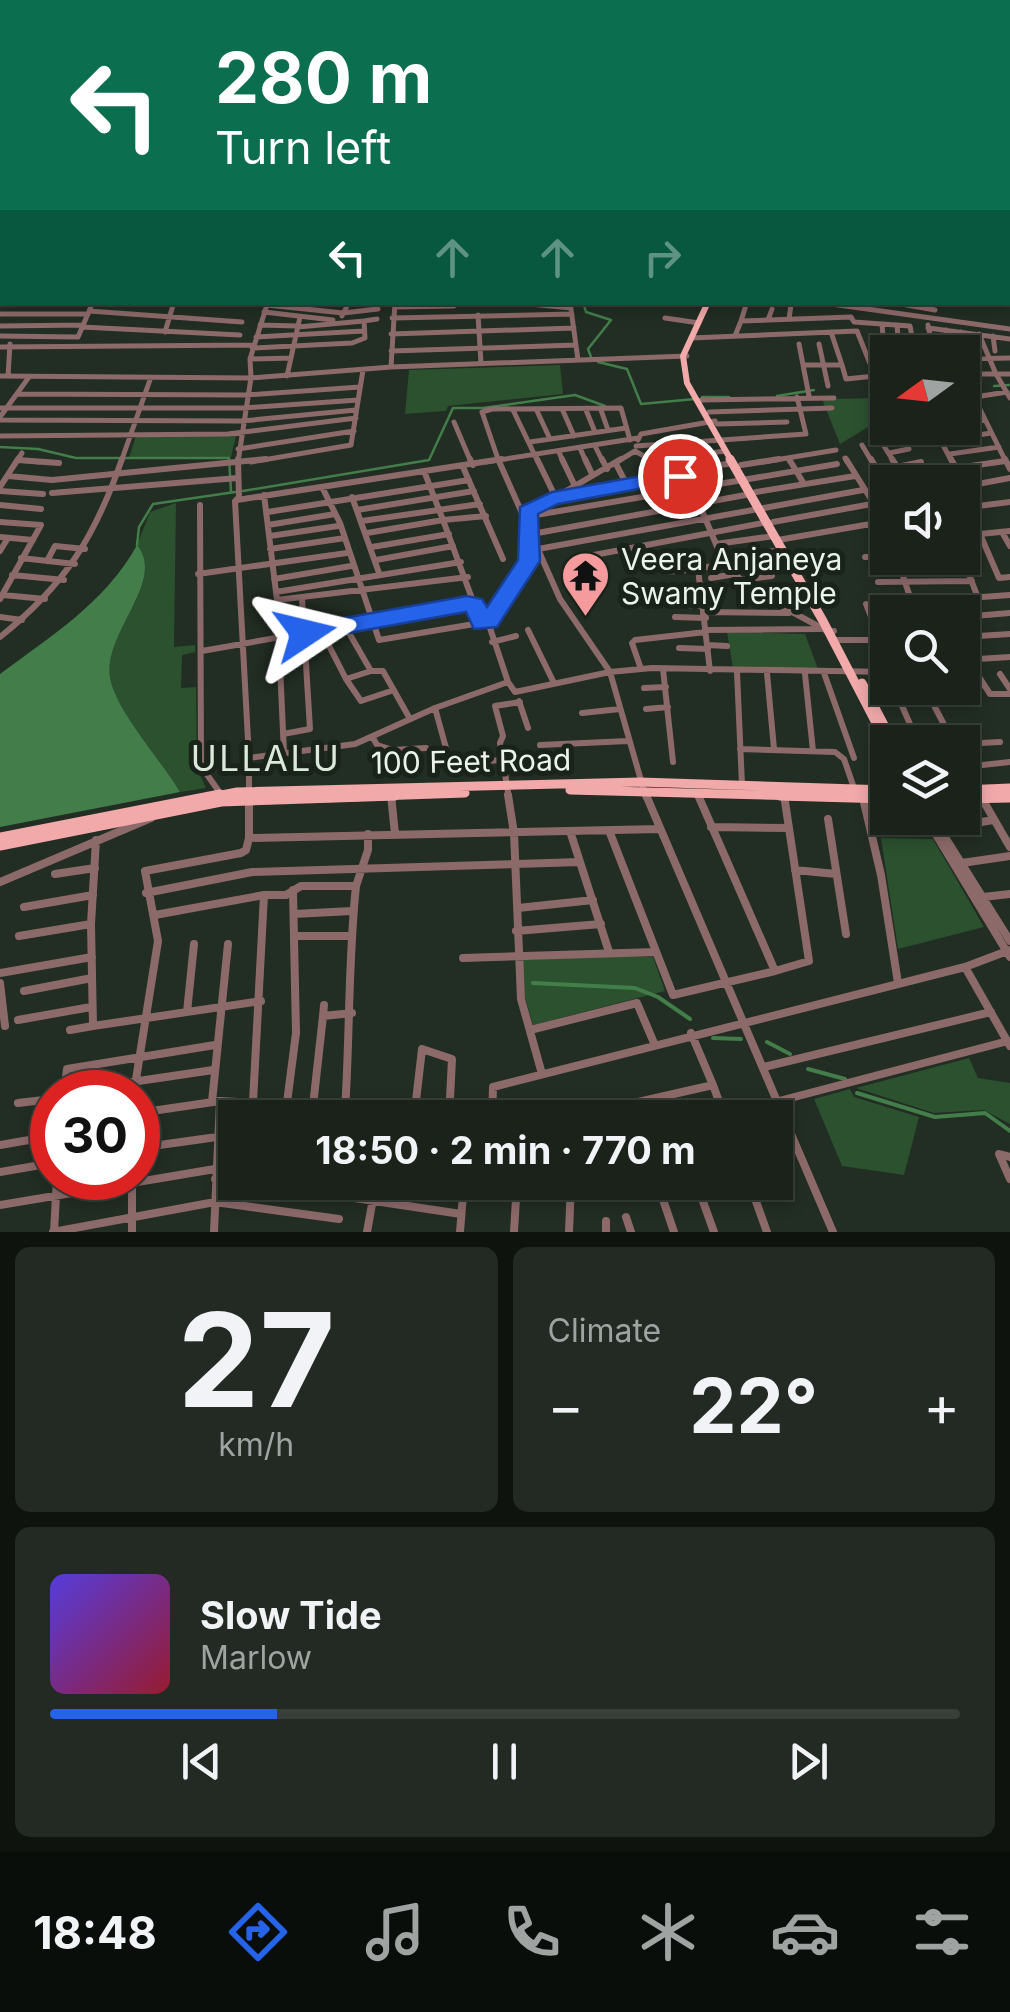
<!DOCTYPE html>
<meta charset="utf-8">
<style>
:root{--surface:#1a221a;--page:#232a23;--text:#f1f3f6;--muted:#9fa4a2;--line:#383f39;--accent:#2563eb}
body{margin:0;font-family:Inter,sans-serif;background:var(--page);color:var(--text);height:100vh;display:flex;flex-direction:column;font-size:38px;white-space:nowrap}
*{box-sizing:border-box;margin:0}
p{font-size:32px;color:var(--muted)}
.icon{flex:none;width:55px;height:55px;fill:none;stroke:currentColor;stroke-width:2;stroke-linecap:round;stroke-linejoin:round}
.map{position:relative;height:1232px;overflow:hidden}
.details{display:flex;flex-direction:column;gap:15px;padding:15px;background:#0e130e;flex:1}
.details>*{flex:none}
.top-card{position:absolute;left:0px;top:0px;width:1010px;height:305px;box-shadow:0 5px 15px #0003,0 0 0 2px var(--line);background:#0b6e4f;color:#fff;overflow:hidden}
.needle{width:65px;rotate:255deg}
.controls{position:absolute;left:870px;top:335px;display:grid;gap:20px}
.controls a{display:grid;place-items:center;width:110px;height:110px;border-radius:0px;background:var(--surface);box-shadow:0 5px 15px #0003,0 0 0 2px var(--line);font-size:50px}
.speed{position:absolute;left:30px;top:1070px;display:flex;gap:20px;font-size:50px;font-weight:700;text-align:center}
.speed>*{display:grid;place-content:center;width:130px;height:130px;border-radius:50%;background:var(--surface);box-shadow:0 5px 15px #0003,0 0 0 2px var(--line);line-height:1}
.speed .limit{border:15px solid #d22;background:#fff;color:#111}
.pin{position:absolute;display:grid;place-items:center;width:85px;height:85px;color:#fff;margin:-42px;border:5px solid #fff;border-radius:50%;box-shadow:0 2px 10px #0007}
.me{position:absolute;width:110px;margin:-55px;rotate:80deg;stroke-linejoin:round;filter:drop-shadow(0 0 8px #0008)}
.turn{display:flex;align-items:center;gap:35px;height:210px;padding:0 50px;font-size:45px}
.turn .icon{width:130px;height:130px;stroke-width:2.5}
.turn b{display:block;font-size:70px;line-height:85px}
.lanes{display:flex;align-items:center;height:95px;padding:0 50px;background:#0003;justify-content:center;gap:50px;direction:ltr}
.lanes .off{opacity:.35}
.big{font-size:75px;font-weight:700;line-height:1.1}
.details .tile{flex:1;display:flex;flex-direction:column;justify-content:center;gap:15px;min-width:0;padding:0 35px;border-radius:15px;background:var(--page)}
.details .dial{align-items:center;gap:0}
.dial b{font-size:130px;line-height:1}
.song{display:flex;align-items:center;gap:30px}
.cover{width:120px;height:120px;border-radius:15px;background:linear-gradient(135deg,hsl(250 70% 55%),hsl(350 70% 35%))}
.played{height:10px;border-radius:5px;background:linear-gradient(90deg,var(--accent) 25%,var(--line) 25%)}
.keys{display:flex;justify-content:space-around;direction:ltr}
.heat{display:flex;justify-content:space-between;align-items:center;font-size:55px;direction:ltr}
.details .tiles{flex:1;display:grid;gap:15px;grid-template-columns:1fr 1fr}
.tile:last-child{grid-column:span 2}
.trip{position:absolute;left:218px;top:1100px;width:575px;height:100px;border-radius:0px;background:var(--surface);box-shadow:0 5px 15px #0003,0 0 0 2px var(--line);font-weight:700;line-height:100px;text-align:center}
.dock{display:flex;height:160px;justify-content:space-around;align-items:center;background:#0a0e0a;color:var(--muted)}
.dock .icon{width:70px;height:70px}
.dock .on{color:var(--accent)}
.dock b{font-size:45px;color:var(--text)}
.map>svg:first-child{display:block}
</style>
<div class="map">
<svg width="1010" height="1232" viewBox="0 0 1010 1232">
<rect width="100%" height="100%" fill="#222d23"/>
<path fill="#2b512f" d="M560,365L563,394L448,406L446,411L405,414L409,370Z
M887,398V423L868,427L840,444L822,399Z
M136,436H236L231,457L129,458Z
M176,503L174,647L195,645V652L182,655L181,688L196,687L197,769L206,788L180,792C162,761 115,710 110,677C103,633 167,582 137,545L150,512Z
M727,632L805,634L818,669L733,668Z
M881,838L933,839L984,927L898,949Z
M610,955L653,957L665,991L533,1025L525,997L522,960Z
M969,1058L978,1078L1010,1083V1124L984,1110L934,1113L856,1088Z
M850,1089L854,1097L919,1117L904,1175L842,1166L814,1099Z"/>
<path fill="#437d4a" d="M137,545C167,581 103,633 110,677C115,710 162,761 180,792L0,827V674C51,636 106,602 137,545Z"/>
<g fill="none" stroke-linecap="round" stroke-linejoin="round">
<path stroke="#437d4a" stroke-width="2.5" d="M583,302L586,312L611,320L588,349L591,357
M598,362L627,369L641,404L695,399
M994,386L1010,385
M777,396L814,390
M702,397H729
M0,447L38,449L76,458H229L231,491
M243,491L429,460L453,408H483L575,395L605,406
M137,545L139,527L153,504L235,492"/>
<path stroke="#437d4a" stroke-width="4" d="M533,983L635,988L658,997L690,1019
M713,1038L741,1039
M767,1042L790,1054
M808,1069L845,1079
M857,1093L935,1117L985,1113L1010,1131"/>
<path stroke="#8d6a6a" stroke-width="4" d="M515,0L521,2
M3,2H14
M365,2L369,0
M662,2L732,1
M1003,2H1010
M1008,30V36
M1008,83L1010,89
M1,98L2,94
M1008,150L1010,154"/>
<path stroke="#8d6a6a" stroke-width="5" d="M1008,230L1010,235
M0,237L2,233
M228,302L252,304
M327,302L348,304
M509,302L571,308
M570,302L578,360
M817,302L1010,329
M890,302L935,310
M267,305L343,313L378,309
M395,307L454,306
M89,311L242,322
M264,312L333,320
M0,314H88
M478,315L481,363
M342,316L349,302
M392,318L572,314
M665,318L699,323
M789,319L791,305
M768,320L772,309
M364,321L377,319
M741,321L747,302
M882,324L885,360
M260,325L298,326
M897,325L899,352
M928,325L933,350
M0,326L83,325
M82,327L240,335
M928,328L1010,339
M946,330L949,350
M165,332L174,302
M961,332L964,351
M391,334L574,328
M979,334L996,374H1010
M0,336L78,337L93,302
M735,336L741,321L851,317L854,322L910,326L915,352
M993,336L995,351
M256,337L364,331
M691,338L857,331L875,376H888
M799,344L809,396
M819,344L828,386
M0,347L253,345
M252,348L352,343L365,338L364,321L298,327
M391,351L576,345
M250,359L266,308
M962,359L1010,358
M805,365H842L831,332
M842,365L846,379L875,376
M391,367L395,302
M962,374H996L1010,398
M0,376L251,378L391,367L687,356
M8,376L10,344
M287,376L300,317
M17,394L246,395L360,387
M974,397L1006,462
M962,399L1007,392
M701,400L834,398
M0,408H243L358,400
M513,410L538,462
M586,410L595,432
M601,410L608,430
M537,411L550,439
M563,411L574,436
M962,411L980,409
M709,412L832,408
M0,417L29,377
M0,420L242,421L356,410
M454,422L471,462
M717,424L787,422
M962,424L985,420
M934,428L952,462
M872,429L880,440
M0,436L228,434L356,418
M638,440L641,434L715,421
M941,441L991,433
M530,442L626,428
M862,445L872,462
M595,446L603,462
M636,446L806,434L797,397
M580,448L586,462
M238,449L354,431
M635,451L654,462
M559,452L563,462
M889,453L909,449L893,428
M950,454L999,447
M788,458L790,462
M845,458L847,462
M18,460L39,462
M652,460L726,451
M16,462L22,453
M121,462L151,377
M238,462L251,378L250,359L291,358
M251,462L351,445L363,370
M486,462L638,438
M499,462L482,412L492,409L621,408L630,440
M617,462L635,451
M763,462L836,450
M894,462L880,440L900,437"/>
<path stroke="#8d6a6a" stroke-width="6" d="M238,459L239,497L235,501L249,758
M470,459L473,465
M498,459L560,599L610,672L646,798
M537,459L555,496
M562,459L574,484
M585,459L592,474
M602,459L607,469
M649,459L690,482L718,549L738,577L757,593L829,632L834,631
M789,459L804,484
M846,459L874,504
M871,459L888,487
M892,459L907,482
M951,459L977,506
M1005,459L1010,469
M18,460L59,463
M652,460L660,459
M616,464L627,485
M741,465L779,459
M463,467L503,559
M897,467L921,462
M957,468L1005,461
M424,471L443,520L486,516
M673,472L733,463
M8,476L52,480L266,459
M906,481L932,475
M967,486L1010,478
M0,487L18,459
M322,487L340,523L379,640L486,622
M0,491L43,494
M756,492L855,476
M52,493L238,478
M264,495L277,600L284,753
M352,497L379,573
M558,498L678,476
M237,500L502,459
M0,505L41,509
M200,505L201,766L220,793
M962,508L1010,502
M357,510L474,491
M268,512L469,480
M525,515L621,459
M524,517L837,464
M362,521L480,504
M0,522L41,525L0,599
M773,522L888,501
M872,524L888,545
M268,525L335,514
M1002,532L1010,546
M367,533L443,520L474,604
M532,534L751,494
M980,534L1010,531
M962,535L980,534L999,578L1010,577
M270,536L338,526
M0,537L33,540
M778,540L888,521
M716,544L774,536
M372,547L449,534
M270,549L345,538
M538,549L863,490
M0,551L8,538
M594,555L768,522
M962,556L978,598
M865,557H888
M21,558L75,564
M725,558L782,550
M897,558L915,612
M376,560L453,546
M47,561L55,546L85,549
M901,564L965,563
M730,567L788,559
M666,572L698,569
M198,574L347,553
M12,575L64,580
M711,578L735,574
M274,579L351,566
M742,580L772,576
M878,582L972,581
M276,592L461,562
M661,592L702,585
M760,593L780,591
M3,595L45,599
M277,600L468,577
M912,602L1010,595
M667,604L705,606
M866,604L880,640
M705,612L789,613
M0,617L22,620
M675,617L706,618
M962,617L1010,613
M321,630L346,679L371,671L345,626
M528,630L554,683
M706,630L820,629
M0,637C65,585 95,537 122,459
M962,637L1010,634
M834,640H888
M873,641L887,671
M492,642L516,636
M708,645L727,646
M679,648L708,649
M202,651L467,604H474L482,623
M962,660L1010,657
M968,660L990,694H1010
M641,669L632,643L635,640L706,632
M663,669L673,762
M371,671H383L410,719
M710,671L698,569L727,563
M737,672L742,785
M767,673L774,749
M824,673L854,758
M805,674L813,751
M1000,674L1010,689
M346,679L361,701L394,690
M962,680L979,679
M508,682L515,692L610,672L652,668L888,672
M644,688L666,687
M894,688L918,742
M925,688L953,742
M519,701L528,728
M435,708L446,748
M646,709L668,707
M582,713L620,709
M283,734L310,729L302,599
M373,738L377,745L393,750L426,748
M962,744L1000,742
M540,745L628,741
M740,749L835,752L844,759L854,788
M487,761L502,760
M962,763L982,798
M964,767L1010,762
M697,792L700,798
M784,794L785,798
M249,798V758L355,744L435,708L508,682L488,622L529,561L527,533
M509,798L500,743L503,736L495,706L520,702"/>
<path stroke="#8d6a6a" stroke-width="8" d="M249,795V838
M391,795L395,834
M508,795L514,833L521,999L542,1074
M646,795L833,1232
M980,795L1010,847
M863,798L881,875L898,983
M926,818L1010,957
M933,818L1010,941
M828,819L846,934
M711,827L788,828
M941,829L993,820
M570,831L609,952
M610,833L673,995L775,971L698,795
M96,840L91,924L93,1026L261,1001
M962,863L1010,856
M795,870L836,874
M55,874L95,868
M0,882L151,818
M356,886L368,850V834
M146,893L252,872L580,862
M983,897L1010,894
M24,907L93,895
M518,908L593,900
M294,914L352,911
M155,915L264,895H286L301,886H356C348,961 350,1035 345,1110
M516,931L601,924
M19,936L91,924
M295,936H350
M463,958L656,952
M965,967L1010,1046
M775,971L809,961L784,795
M0,973L92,957
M0,983L5,1026
M24,991L92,978
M324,1005L323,1016L352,1013
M187,1012L194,944
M18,1020L91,1007
M70,1030L93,1026
M530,1030L637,1003L654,1043
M764,1067L991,1012
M713,1085L725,1118
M64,1092L67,1069L215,1045
M64,1092L213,1070
M134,1092L158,941L145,871L241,853L246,850L249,838L660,829
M666,1097L673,1118
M779,1101L1008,1041
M212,1102L228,944
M253,1102L264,895
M18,1103L52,1099
M313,1106L323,1016
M138,1113L220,1101L313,1106L388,1118
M252,1118L256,1102
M285,1118L296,1033L293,890
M414,1118L422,1049L452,1059L449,1118
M492,1118L493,1087L965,967L1010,950
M601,1118L603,1110L713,1085L691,1033
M0,1145L52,1136
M138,1148L217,1137
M1010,1157L999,1154L1010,1179
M0,1172L52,1163
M132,1178V1232
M215,1179L235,1181
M248,1182L461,1214
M497,1182L517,1190
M657,1182L674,1232
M696,1182L714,1232
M749,1182L767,1232
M339,1197L342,1182
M0,1205L215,1169
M626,1217L631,1232
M606,1221V1232
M53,1232L215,1202L339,1219
M54,1232L57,1178
M214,1232L220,1101
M367,1232L376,1182
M460,1232L464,1182
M514,1232L517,1182
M569,1232L571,1182"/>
<path stroke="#f1a9aa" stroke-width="5" d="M81,0L141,2
M138,1L164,2
M533,2L542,0"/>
<path stroke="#f1a9aa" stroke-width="6" d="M708,302L683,356L687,383L732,462"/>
<path stroke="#f1a9aa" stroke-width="9" d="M730,459L823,621L888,746
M862,683L893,742
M570,790L880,798
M962,790L1010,788
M207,798L237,792L640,782L888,790
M319,798L465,793
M972,798L1010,797"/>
<path stroke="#f1a9aa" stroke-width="11" d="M780,795L888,798
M962,798L1010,797
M0,838L220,795
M0,845L221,801L395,795"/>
</g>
<path fill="#2563eb" stroke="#184099" stroke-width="2.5" d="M680,469L687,471V480L558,504L538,514L540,561L497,627L474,629L466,612L305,641L293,633L305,625L467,596L482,599L487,607L518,560L520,507L552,492Z"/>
<defs>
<symbol id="temple-pin" viewBox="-11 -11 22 30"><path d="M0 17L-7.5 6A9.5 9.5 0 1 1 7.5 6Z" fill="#f59b9d" stroke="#192319"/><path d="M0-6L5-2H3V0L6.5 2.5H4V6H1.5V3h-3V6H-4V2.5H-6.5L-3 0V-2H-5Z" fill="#111"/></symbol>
</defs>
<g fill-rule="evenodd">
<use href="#temple-pin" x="558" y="548" width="55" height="75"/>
</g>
<g text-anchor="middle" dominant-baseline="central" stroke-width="10" stroke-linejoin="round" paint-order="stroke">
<g font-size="30" fill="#ecf3ec" stroke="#192319" text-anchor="start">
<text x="621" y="559">Veera Anjaneya<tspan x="621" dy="34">Swamy Temple</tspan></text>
</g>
<g font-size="30" fill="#ecf3ec" stroke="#192319">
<text transform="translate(471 761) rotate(-1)">100 Feet Road</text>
</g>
<g font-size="35" letter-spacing="2.5" fill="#dbe9db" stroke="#192319">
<text x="266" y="758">ULLALU</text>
</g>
</g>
</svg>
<div class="controls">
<a><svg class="needle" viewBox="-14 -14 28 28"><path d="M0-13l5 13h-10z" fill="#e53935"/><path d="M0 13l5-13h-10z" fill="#9fa4a2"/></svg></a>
<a><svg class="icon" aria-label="sound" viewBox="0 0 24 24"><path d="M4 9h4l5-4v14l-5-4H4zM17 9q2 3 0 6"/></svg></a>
<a><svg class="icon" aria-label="search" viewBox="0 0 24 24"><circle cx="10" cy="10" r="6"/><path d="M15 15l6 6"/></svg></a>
<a><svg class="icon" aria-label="layers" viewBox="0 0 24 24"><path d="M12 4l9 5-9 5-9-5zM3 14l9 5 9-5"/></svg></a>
</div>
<div class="speed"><div class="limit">30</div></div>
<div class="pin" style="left:680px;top:476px;background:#d93025"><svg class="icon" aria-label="arrive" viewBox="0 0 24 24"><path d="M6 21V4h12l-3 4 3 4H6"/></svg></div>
<svg class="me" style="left:305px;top:633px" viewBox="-20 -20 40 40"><path d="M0-17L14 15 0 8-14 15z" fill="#2563eb" stroke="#fff" stroke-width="4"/></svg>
<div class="trip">18:50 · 2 min · 770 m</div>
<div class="top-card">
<div class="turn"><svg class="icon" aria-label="left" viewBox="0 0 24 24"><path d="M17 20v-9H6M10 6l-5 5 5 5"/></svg><div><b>280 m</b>Turn left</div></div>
<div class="lanes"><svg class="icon" aria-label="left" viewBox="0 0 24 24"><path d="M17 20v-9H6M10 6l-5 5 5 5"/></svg><svg class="icon off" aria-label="ahead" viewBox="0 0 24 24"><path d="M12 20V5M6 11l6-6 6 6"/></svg><svg class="icon off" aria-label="ahead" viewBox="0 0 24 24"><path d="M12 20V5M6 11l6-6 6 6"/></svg><svg class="icon off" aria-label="right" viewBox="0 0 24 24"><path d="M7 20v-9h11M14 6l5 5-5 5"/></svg></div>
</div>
</div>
<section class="details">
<div class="tiles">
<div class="tile dial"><b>27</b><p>km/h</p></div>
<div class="tile"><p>Climate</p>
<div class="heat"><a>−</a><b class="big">22°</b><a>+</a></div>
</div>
<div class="tile">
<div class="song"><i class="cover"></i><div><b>Slow Tide</b><p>Marlow</p></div></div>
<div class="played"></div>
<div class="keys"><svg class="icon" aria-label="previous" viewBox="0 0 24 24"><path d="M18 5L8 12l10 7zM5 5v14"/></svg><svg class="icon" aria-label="pause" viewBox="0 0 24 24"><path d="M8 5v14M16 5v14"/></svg><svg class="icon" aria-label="next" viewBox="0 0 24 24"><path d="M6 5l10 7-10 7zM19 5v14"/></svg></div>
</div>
</div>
</section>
<nav class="dock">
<b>18:48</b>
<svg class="icon on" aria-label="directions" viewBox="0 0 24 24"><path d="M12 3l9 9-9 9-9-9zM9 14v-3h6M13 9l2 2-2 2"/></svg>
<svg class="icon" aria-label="music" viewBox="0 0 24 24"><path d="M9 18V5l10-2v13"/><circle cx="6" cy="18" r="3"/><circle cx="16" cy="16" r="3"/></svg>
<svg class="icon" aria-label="phone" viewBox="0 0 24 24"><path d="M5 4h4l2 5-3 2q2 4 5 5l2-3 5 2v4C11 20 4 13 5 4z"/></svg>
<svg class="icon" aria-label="climate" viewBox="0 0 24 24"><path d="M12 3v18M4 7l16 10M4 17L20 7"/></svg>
<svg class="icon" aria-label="car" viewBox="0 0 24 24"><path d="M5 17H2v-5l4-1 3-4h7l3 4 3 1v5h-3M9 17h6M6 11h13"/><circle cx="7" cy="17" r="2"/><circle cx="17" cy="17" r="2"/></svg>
<svg class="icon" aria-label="filters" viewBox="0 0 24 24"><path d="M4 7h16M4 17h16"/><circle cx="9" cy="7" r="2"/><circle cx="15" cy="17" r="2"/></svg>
</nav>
